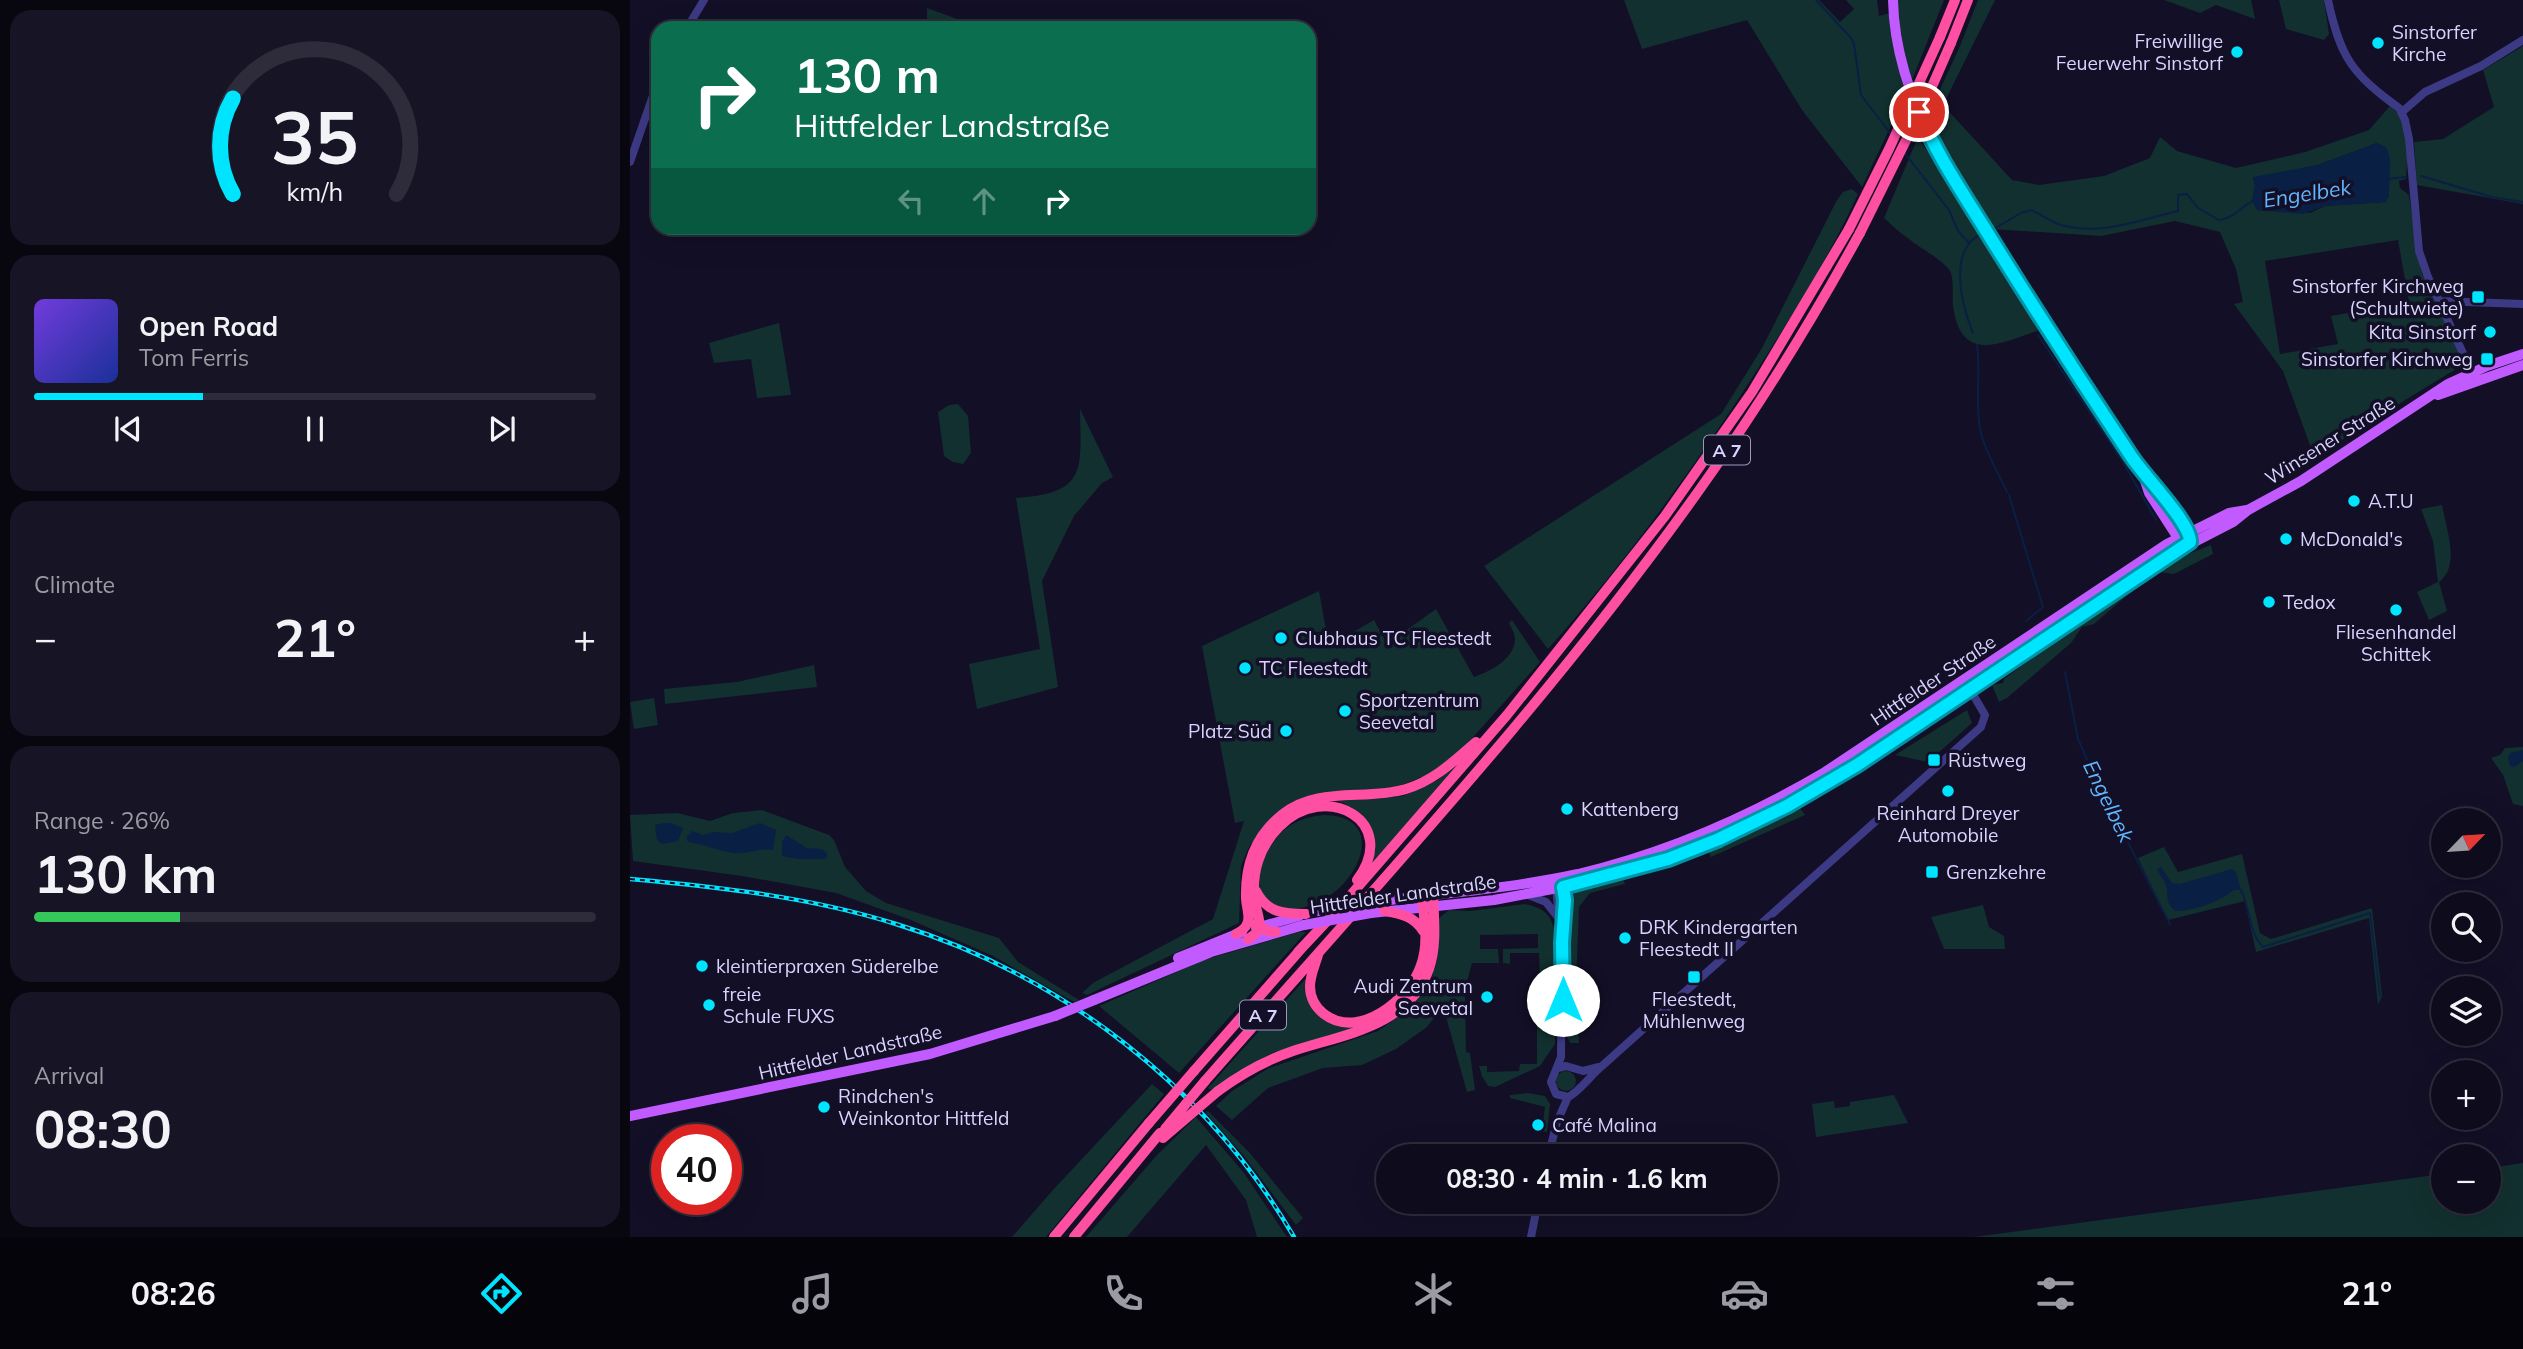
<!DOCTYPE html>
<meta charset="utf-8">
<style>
:root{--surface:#0e0b1c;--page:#171425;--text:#f1f3f6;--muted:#9b9ba3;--line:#2e2b3b;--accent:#00e5ff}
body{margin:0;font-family:Mulish,sans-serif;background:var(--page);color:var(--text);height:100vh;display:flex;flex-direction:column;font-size:26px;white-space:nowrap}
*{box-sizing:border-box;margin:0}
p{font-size:23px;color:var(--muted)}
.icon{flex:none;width:38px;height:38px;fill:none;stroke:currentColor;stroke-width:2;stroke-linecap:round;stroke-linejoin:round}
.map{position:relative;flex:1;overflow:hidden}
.panel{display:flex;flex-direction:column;gap:10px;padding:10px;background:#08060f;width:630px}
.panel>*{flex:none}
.banner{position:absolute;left:21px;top:21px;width:665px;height:214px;border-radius:21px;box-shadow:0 7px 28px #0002,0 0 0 2px var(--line);background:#0b6e4f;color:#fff;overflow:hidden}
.needle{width:46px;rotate:65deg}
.tools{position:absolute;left:1801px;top:808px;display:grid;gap:14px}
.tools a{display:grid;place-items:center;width:70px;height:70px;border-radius:50%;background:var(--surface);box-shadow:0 7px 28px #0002,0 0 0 2px var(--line);font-size:35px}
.speed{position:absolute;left:21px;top:1124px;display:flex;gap:14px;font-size:35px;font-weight:700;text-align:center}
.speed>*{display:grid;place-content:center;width:91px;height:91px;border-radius:50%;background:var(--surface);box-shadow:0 7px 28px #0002,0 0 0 2px var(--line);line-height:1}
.speed .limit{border:10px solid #d22;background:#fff;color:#111}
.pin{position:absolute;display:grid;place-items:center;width:60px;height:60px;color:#fff;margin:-30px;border:4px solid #fff;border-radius:50%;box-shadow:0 2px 7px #0007}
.me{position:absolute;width:77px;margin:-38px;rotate:0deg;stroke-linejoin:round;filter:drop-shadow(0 0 5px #0008)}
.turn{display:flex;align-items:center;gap:24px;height:147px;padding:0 28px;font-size:32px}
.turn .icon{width:91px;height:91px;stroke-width:2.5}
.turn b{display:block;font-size:49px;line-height:60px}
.lanes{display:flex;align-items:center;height:66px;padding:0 28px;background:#0003;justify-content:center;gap:35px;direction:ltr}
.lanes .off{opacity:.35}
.big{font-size:52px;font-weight:700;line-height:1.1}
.panel .widget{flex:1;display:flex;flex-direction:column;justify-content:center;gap:10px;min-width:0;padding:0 24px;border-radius:21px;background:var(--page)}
.panel .dial{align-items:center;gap:0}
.dial svg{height:182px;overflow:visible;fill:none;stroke:var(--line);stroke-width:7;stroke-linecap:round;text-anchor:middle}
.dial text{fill:var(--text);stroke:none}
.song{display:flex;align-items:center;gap:21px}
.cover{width:84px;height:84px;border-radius:10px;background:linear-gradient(135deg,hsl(260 70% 55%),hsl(230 70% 35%))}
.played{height:7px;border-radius:4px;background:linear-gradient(90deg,var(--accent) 30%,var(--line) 30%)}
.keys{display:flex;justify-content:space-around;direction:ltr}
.heat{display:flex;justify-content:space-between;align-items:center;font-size:38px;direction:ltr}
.charge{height:10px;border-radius:5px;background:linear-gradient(90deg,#34c759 26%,var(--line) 0)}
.trip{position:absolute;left:746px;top:1144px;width:402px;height:70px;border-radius:35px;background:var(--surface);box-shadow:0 7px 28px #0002,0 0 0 2px var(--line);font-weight:700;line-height:70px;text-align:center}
.menu{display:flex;height:112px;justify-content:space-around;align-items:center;background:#06040b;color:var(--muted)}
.menu .icon{width:49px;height:49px}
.menu .current{color:var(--accent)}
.menu b{font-size:32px;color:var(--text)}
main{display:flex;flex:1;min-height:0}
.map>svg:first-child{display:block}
</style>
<main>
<section class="panel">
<div class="widget dial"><svg viewBox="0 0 100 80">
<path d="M14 69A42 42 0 1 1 86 69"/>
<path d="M14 69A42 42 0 0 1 14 27" stroke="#00e5ff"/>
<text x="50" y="56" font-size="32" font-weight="700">35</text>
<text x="50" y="72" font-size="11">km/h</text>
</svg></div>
<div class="widget">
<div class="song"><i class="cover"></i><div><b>Open Road</b><p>Tom Ferris</p></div></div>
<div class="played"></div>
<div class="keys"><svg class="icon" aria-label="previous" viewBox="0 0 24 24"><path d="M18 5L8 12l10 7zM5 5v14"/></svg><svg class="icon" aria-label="pause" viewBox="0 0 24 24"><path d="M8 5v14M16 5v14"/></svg><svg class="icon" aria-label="next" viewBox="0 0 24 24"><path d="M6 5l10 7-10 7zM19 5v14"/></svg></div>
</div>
<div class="widget"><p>Climate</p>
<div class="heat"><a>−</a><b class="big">21°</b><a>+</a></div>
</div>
<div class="widget"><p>Range · 26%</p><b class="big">130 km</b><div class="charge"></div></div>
<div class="widget"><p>Arrival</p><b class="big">08:30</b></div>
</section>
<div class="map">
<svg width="1893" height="1237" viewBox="0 0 1893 1237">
<rect width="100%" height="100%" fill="#130f26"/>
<path fill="#12302f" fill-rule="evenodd" d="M994,0H1189L1210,22L1224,9L1216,0H1247L1249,16L1268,11V0H1314L1278,90L1232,187L1172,110L1117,20L1012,49Z
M1348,0H1365L1313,105L1382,180L1409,185L1474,176L1520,158L1530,137L1547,151L1606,168L1675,152L1739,130L1760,106C1781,121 1778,154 1776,179L1769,181L1770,188L1779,195L1785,239L1792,273L1834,364L1728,429L1685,459L1653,371L1604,304L1613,302L1606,269L1590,232L1545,221L1471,236L1361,229L1304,141L1295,122L1330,46ZM1747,143L1760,167L1758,179L1759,196L1755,202L1695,206L1680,213L1627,210L1623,201L1625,185L1623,178L1688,165ZM1768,240L1779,302L1701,316L1708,344L1650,354L1635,261Z
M1534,0H1621L1625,19L1586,5L1570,13Z
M1649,0H1694L1699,34L1694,40L1656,29Z
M297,8L352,28H297Z
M1893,46V204L1787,185L1784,142L1813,139L1864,107L1853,70Z
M1288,137L1410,330C1371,343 1331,365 1323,306C1322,296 1324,283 1321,273C1316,261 1289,248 1279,239C1270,233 1262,225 1254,218Z
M1222,189L1228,194C1201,253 1166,309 1131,364C1067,464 997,560 918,649L854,566L1091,414L1132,348L1207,200L1213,192Z
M149,323L161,395L127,398L121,359L84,363L79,343Z
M328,404L338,416L341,453L333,464L323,462L314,456L308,412L319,405Z
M450,409L483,477L472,483L444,516L412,581L428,687L347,709L339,664L410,649L386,498C457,493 451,471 450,409Z
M1812,505C1816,528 1831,566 1809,582L1817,611L1799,620L1787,592L1808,582L1803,541L1791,509Z
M1581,545L1583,554L1544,574L1529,572L1556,555Z
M1523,571H1525L1464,624L1452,627L1441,643L1377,698L1369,702L1362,685L1373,683L1374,679L1426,641L1427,636Z
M689,591L699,646L744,620L757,644L806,609L844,677C859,672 885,659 885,639C885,634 881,627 879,623L882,620L910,662L829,753L800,774L766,787L700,792L646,813L619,847L611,866L609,923L457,995L452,993L463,983L583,919L614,821L605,823L572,646Z
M184,665L187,687L35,704L34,689L107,682Z
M24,698L28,725L4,729L0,702Z
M1337,710L1342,723L1298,762L1265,755Z
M1893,747V806L1883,804L1873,775L1861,758L1870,755L1875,748Z
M826,766L740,866C747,831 742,815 708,801L773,796L808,780Z
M1168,805L1175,815L1081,857L1077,848Z
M132,810L199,835L204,840L215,867L236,891L256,903L369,938L388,962L449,1000L444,1002L363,956L281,920L206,893L112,876L3,861L0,815L47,813L80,821L103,813Z
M693,815C768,815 722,908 661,909C611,910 629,852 654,830C666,820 678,817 693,815Z
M1534,847L1548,872L1612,854L1630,933L1641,939L1742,908L1752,996L1748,1005L1739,918L1626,952L1615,901L1538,920L1508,858Z
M993,879L995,884L960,893L949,907L946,984L949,1043H940L937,1037V936L940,897L951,888Z
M895,904C913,908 920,913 925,931V1044L910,1066L865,1087L858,1086L852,1076L849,1066H857V1072L889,1071L890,1064H907V1018L911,1017L909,953H880V964L873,963V949L908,948V934L850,935V949H868L869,963H842L835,989L836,1052L840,1053L845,1090L837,1092L813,1006L797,1027L766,1049L732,1065L693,1068L638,1088L602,1120L586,1106L602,1091L639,1068L748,1031L777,1011L800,983L807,961L808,919L819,910L840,911Z
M1353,905L1359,927L1374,936L1375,949H1314L1301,917Z
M669,932H676L549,1073L469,1006L574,960Z
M677,977L678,1000L728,1027L642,1053L581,1090L578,1088Z
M926 1081a10 10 0 1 1 20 0a10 10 0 1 1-20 0Z
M522,1084L534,1094L416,1237H382L422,1191Z
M898,1093L915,1096L920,1104L917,1132L912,1131L915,1107L880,1098V1095Z
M1264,1095L1278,1123L1186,1137L1182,1104L1204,1101L1205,1108L1220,1106V1102Z
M578,1111L619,1152L673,1218L666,1225L614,1156L576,1113Z
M566,1117L614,1173L657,1237H627L616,1200L576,1145L497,1237H456L527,1155Z
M1893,1163V1237H1344L1813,1174V1202H1858L1859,1168Z"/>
<path fill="#0a1f44" d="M1747,143L1756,147C1764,161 1758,180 1759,196L1755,202L1695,206L1673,214L1627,210L1622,201L1625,185L1623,177L1688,165Z
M1893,750V761L1884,767L1880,766L1878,757L1880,753Z
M34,823H41L53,828L48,841L32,844L27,840L25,825Z
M130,823L146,830L143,850C129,848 114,855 103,853C88,851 74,844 58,842L56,838L62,831L73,835L84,832L102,833Z
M156,835L177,848L192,849L197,853V857L194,859C179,859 166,860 152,856V842Z
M1531,867L1542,883L1550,884L1602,869L1606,872L1611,890H1604C1589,902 1564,911 1545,911C1534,900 1539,897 1536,885C1534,879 1529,874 1527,869Z"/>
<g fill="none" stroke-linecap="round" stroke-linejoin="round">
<path stroke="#0a1f44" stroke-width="2" d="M1186,0L1221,38L1224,44L1231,95L1260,133
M1274,152L1319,210L1328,231L1339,243
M1791,176L1862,197L1893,202
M1756,179L1776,177
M1362,230L1391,213L1402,210C1411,215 1421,222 1431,225C1471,236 1509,220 1548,211V195L1557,194L1568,208L1589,220C1604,219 1610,207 1623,201
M1343,333C1332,306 1316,247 1354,233
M1408,335L1493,462L1526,520
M1347,345C1351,375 1344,408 1352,437C1358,457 1369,474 1377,492
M1379,495L1413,607L1396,621
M1435,672L1448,739L1468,784L1540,924
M1611,890C1620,907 1619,934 1633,947L1740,913L1750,996"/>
<path stroke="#3d3a85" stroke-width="8" d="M1698,0C1710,57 1722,74 1769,108L1775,120L1779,139L1789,251L1798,277L1842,373
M57,28L74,0
M1772,112L1795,92L1851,66L1893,40
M0,162L28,81
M1809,301L1893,304
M926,884L930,934
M932,884L935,900L932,943L931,1057L921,1082L926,1094L938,1097C947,1094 962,1074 972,1066L1351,727L1355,715L1338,686
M896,894L916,902L927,916
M928,1068L936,1066L953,1071L969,1067
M918,1157L927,1122L938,1097
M901,1237L908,1202"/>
<path stroke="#c25bff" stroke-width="10" d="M1263,0C1264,52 1282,103 1306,149L1443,369L1512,473L1553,524L1560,537
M1808,395L1893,365
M1514,478L1519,493L1550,541
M751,901C817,893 883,888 948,874C1036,853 1117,818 1195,772L1537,544L1599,513L1617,510
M741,913L864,900L933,887L1038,859L1134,818L1227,765L1543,553L1603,522L1618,510L1671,481L1818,384L1857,366L1893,354
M626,928L669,916
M548,958L612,932
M464,1000L581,952L674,925
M0,1116L300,1054L425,1016"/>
<path stroke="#ff4fa3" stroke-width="10" d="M1310,37L1325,0
M1321,43L1338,0
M626,891C637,913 654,914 676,914
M754,911C771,914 784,916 793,931
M625,924L638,931L646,932
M606,934C610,932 615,929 617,924C621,917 616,906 616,898C615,864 626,835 653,814C688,786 735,801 776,789C805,780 824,761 846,742
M618,939C622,936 627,934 629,928C631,920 626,910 625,902C621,874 629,847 649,827C696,779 771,822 727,880
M668,952L713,904L877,715L1035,516L1122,392L1219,229
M688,955C685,965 680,976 680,986C680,997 685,1007 694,1014C729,1041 780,999 791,965C799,944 794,919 792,896
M564,1071L671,949
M575,1081C749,883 931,688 1082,472C1136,395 1185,315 1230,233
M588,1091C611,1074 636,1060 663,1051C714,1034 778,1027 799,969C807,946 804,919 803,895
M424,1237L519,1123
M444,1237L530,1133"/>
<defs>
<path id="rail" d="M0,879C89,887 180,897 266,924C432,975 577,1087 664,1237"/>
</defs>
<use href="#rail" stroke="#00e5ff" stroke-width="4.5"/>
<use href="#rail" stroke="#130f26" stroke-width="2" stroke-dasharray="5" stroke-linecap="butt"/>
<path stroke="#c25bff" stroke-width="10" d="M687,911L751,901
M674,925L741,913
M425,1016L464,1000"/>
<path stroke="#ff4fa3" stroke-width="10" d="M1219,229L1259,149L1310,37
M1230,233L1297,98L1321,43
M519,1123L564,1071
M535,1129L575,1081
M533,1138L588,1091"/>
</g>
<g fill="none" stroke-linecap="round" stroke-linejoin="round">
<defs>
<path id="route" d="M933,1000L932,943L935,900L933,887L1038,859L1089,839L1157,806L1227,765L1560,542C1561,523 1513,475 1501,456C1453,384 1406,311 1360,237C1335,196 1307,156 1289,112"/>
</defs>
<use href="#route" stroke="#0095a6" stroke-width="18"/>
<use href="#route" stroke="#00e5ff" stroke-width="12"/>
</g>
<g fill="#00e5ff" stroke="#130f26" stroke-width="2.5">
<circle cx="1748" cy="43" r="7"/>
<circle cx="1607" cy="52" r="7"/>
<rect x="1841" y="290" width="14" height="14" rx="3.5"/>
<circle cx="1860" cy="332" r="7"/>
<rect x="1850" y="352" width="14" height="14" rx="3.5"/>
<circle cx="1724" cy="501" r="7"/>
<circle cx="1656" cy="539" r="7"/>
<circle cx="1639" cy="602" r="7"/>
<circle cx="1766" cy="610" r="7"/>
<circle cx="651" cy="638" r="7"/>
<circle cx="615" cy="668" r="7"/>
<circle cx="715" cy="711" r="7"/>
<circle cx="656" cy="731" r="7"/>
<rect x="1297" y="753" width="14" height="14" rx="3.5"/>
<circle cx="1318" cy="791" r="7"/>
<circle cx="937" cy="809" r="7"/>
<rect x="1295" y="865" width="14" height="14" rx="3.5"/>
<circle cx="995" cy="938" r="7"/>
<circle cx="72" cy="966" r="7"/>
<rect x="1057" y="970" width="14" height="14" rx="3.5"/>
<circle cx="857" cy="997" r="7"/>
<circle cx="79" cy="1005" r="7"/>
<circle cx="194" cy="1107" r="7"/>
<circle cx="908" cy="1125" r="7"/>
</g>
<g text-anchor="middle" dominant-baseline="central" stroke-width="7" stroke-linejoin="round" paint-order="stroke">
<g fill="#130f26" stroke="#9e99be" stroke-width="2">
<rect x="1074" y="435.5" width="46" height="29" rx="5"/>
<rect x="610" y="1000.5" width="46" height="29" rx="5"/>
</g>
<g font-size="18" font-weight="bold" fill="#d9d4ff">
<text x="1097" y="450">A 7</text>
<text x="633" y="1015">A 7</text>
</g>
<g font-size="19" fill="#d9d4ff" stroke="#130f26" text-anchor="start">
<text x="1762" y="32">Sinstorfer<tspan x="1762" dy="22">Kirche</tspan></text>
<text x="1593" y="41" text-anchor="end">Freiwillige<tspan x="1593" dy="22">Feuerwehr Sinstorf</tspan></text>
<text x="1834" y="286" text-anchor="end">Sinstorfer Kirchweg<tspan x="1834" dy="22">(Schultwiete)</tspan></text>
<text x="1846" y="332" text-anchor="end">Kita Sinstorf</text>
<text x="1843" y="359" text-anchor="end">Sinstorfer Kirchweg</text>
<text x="1738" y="501">A.T.U</text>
<text x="1670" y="539">McDonald's</text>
<text x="1653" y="602">Tedox</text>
<text x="1766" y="632" text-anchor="middle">Fliesenhandel<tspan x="1766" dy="22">Schittek</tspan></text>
<text x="665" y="638">Clubhaus TC Fleestedt</text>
<text x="629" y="668">TC Fleestedt</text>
<text x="729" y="700">Sportzentrum<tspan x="729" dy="22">Seevetal</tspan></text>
<text x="642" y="731" text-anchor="end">Platz Süd</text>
<text x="1318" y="760">Rüstweg</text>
<text x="951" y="809">Kattenberg</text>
<text x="1318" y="813" text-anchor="middle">Reinhard Dreyer<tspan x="1318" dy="22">Automobile</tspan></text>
<text x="1316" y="872">Grenzkehre</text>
<text x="1009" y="927">DRK Kindergarten<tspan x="1009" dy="22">Fleestedt II</tspan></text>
<text x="86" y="966">kleintierpraxen Süderelbe</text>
<text x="843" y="986" text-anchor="end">Audi Zentrum<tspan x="843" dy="22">Seevetal</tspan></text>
<text x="93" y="994">freie<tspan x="93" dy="22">Schule FUXS</tspan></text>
<text x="1064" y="999" text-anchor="middle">Fleestedt,<tspan x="1064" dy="22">Mühlenweg</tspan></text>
<text x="208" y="1096">Rindchen's<tspan x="208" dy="22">Weinkontor Hittfeld</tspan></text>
<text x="922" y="1125">Café Malina</text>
</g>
<g font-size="19" fill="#d9d4ff" stroke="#130f26">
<text transform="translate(1700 440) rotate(-32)">Winsener Straße</text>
<text transform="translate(1303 680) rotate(-34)">Hittfelder Straße</text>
<text transform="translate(773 894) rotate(-8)">Hittfelder Landstraße</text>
<text transform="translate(220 1052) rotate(-13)">Hittfelder Landstraße</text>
</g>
<g font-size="21" font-style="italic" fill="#62b6ff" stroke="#130f26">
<text transform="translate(1677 193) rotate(-9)">Engelbek</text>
<text transform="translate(1479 801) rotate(64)">Engelbek</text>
</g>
</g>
</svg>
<div class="tools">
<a><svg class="needle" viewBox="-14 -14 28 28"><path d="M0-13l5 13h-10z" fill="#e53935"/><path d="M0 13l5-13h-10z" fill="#9b9ba3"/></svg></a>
<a><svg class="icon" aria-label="search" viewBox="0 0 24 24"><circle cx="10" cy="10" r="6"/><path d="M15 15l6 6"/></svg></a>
<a><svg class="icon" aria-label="layers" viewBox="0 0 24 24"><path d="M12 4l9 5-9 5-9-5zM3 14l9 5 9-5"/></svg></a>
<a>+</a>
<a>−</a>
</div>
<div class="speed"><div class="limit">40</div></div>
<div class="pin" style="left:1289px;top:112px;background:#d93025"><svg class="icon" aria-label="arrive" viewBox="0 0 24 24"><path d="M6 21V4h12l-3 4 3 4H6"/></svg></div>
<svg class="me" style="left:933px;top:1000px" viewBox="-20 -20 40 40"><circle r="19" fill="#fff"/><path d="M0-13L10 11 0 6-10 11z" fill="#00e5ff"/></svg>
<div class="trip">08:30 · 4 min · 1.6 km</div>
<div class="banner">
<div class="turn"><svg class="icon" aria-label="right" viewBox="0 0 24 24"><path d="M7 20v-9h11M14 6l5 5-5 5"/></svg><div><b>130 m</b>Hittfelder Landstraße</div></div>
<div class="lanes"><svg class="icon off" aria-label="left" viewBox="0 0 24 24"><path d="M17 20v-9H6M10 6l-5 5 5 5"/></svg><svg class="icon off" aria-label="ahead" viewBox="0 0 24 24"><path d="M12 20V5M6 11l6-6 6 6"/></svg><svg class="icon" aria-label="right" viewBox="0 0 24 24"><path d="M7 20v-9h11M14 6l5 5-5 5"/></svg></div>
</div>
</div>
</main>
<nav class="menu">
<b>08:26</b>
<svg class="icon current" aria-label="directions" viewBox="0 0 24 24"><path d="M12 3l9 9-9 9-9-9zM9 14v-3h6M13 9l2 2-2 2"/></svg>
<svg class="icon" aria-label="music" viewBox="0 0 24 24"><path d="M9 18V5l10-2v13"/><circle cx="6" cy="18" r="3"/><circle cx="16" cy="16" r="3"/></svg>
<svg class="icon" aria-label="phone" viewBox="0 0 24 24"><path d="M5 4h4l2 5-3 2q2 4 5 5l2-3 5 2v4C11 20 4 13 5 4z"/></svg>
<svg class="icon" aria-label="climate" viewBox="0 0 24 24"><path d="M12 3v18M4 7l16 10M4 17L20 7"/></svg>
<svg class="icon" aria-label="car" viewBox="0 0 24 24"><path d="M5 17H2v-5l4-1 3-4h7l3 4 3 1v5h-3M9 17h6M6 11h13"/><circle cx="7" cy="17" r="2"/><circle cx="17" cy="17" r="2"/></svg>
<svg class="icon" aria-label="filters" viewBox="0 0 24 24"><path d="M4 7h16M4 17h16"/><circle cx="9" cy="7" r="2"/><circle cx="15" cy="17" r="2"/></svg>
<b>21°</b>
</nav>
